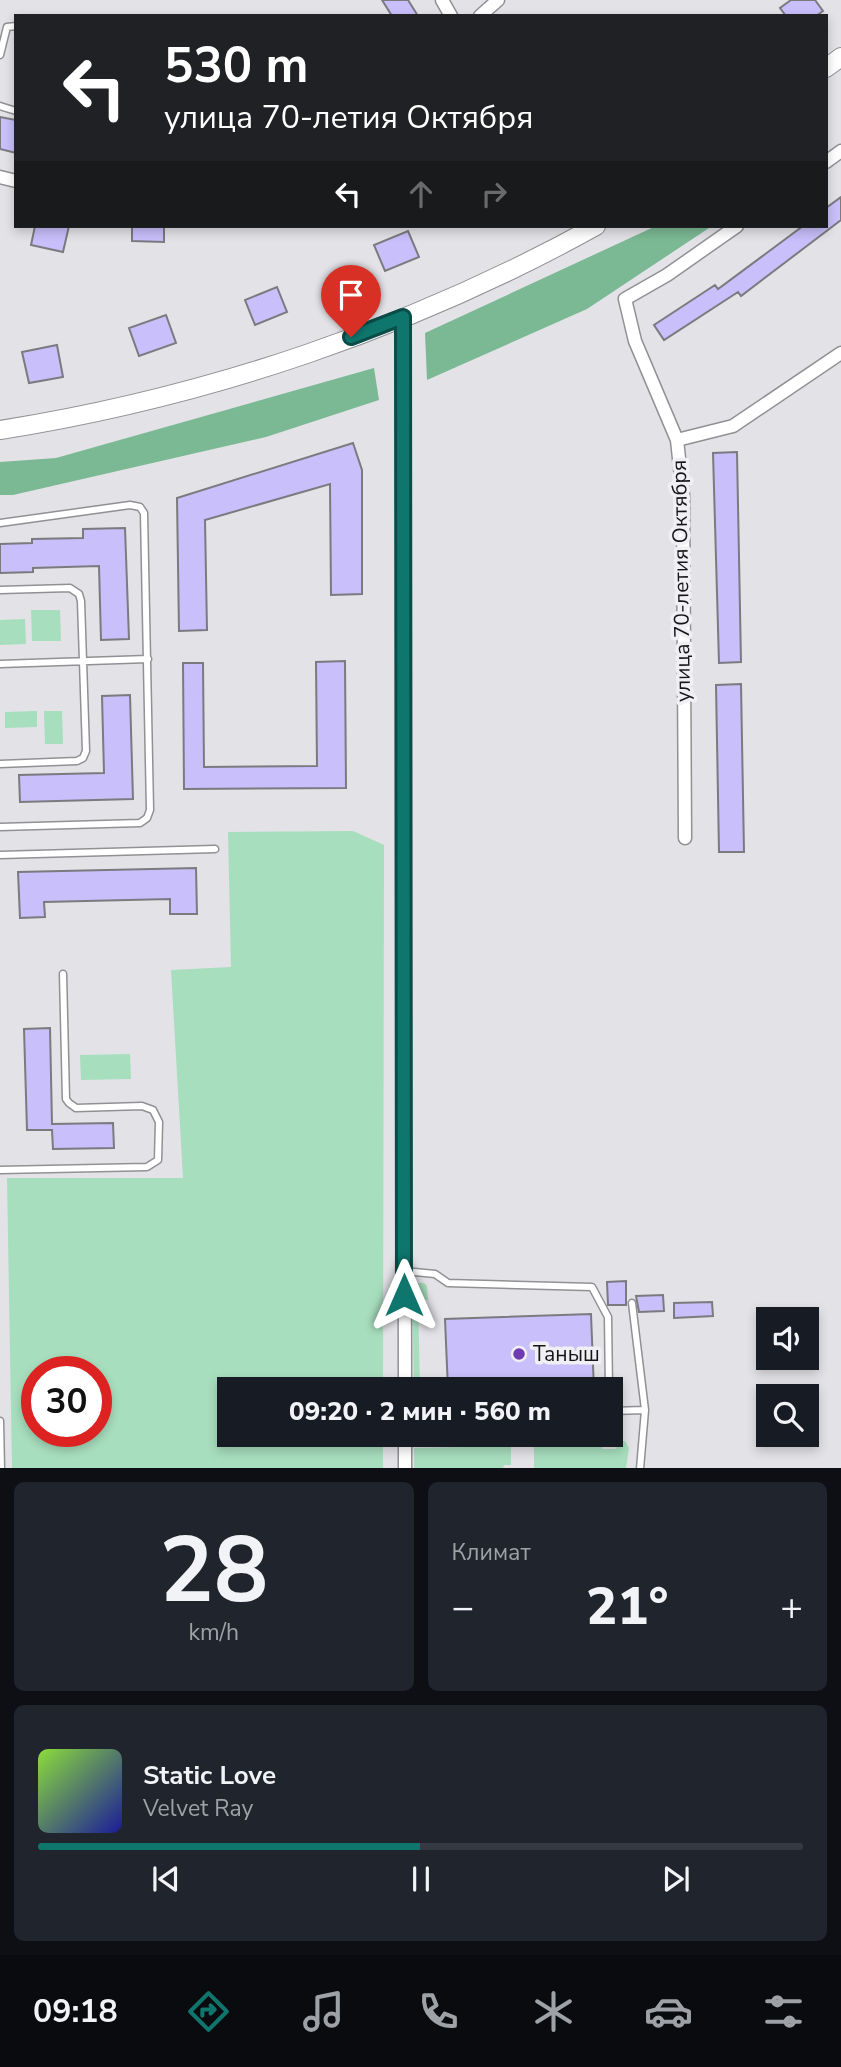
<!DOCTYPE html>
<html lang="ru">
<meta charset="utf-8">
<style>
:root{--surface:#171b24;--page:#20242c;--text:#f1f3f6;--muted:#9ea1a6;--line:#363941;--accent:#0f766e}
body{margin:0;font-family:"Nunito Sans",sans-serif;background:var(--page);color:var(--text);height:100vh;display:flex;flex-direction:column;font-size:26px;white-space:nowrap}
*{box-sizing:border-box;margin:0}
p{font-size:23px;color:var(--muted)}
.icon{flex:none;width:38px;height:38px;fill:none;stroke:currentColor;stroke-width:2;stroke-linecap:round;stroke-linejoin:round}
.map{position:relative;height:1468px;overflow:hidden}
.sheet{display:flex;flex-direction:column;gap:14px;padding:14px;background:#0d0f14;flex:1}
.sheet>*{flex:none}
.guide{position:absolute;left:14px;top:14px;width:814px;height:214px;border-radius:0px;box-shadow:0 4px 10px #0003;background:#202124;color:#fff;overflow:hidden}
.controls{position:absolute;left:756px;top:1307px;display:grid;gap:14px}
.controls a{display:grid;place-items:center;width:63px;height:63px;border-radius:0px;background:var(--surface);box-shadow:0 4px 10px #0003;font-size:35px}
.speed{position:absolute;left:21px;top:1356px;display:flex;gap:14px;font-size:35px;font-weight:700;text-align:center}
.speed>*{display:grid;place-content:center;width:91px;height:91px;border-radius:50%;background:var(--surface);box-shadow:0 4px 10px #0003;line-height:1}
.speed .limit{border:10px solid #d22;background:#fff;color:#111}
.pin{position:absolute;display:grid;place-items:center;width:60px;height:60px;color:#fff;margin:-72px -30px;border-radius:50% 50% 50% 0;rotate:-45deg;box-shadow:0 0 7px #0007}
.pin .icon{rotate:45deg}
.me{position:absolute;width:77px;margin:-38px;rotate:0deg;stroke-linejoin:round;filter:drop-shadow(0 0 5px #0008)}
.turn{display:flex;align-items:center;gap:24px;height:147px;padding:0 35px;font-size:32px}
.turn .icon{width:91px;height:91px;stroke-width:2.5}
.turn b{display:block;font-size:49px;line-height:60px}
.lanes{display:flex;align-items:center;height:66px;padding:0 35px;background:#0003;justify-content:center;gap:35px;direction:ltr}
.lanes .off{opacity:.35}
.big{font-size:52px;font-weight:800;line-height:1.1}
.sheet .card{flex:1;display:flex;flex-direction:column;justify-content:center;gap:10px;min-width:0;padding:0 24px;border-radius:10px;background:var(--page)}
.sheet .dial{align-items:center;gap:0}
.dial b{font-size:91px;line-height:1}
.song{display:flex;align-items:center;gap:21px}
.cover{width:84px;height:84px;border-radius:10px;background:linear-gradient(135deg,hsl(90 70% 55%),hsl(240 70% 35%))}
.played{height:7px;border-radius:4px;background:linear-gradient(90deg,var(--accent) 50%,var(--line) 50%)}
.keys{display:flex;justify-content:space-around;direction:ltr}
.heat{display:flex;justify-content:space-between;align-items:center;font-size:38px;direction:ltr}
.sheet .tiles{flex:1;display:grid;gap:14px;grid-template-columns:1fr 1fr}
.card:last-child{grid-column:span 2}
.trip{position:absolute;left:217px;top:1377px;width:406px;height:70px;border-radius:0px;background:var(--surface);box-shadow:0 4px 10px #0003;font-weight:800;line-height:70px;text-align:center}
.tabs{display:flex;height:112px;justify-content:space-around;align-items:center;background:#090b0e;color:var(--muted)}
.tabs .icon{width:49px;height:49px}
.tabs .on{color:var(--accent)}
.tabs b{font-size:32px;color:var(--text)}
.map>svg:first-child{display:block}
</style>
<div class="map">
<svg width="841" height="1469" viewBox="0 0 841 1469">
<rect width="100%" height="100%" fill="#e3e2e7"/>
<path fill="#a7debd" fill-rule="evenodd" d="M31,610H60L61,641H32Z
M25,619L26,644L0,645V620Z
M37,711V727L5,728V712Z
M44,711H62L63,744H45Z
M353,831L384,845L383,1389L229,1390V1435H383V1468H12L7,1178H183L171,970L231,967L228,832ZM37,1372H96V1432H37Z
M130,1054L131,1079L81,1080L80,1055Z
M412,1283H424L427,1286L428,1300H418L420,1389H414Z
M601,1441L602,1449H616L617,1442L625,1441L629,1448L626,1468H534V1442Z
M511,1446V1465H504L503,1468H414V1448Z"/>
<path fill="#7bb994" d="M656,226H712L587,309L427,380L425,333Z
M374,368L379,400L266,437L13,495H0V462L56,458Z"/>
<path fill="#c8bffb" stroke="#7b7a7f" stroke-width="2" d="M382,0H408L418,16H392Z
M791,0H815L823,11L816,16H786L780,8Z
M0,117L16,120V153L0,149Z
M841,197V220L741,296L738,292L664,340L654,325L715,285L718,289L803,226H826V208Z
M35,226H69L63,252L31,245Z
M132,226H164V242L132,241Z
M408,231L419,257L385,271L374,245Z
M277,287L287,312L255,325L245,300Z
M166,315L176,343L139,356L129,328Z
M57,345L63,377L29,383L22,352Z
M353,443L362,470V594L331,595L330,484L205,520L207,630L179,631L177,498Z
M737,452L741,662L719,663L713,453Z
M125,528L129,639L101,640L99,566L33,568V572L0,573V544L32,543V539L83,538V529Z
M345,661L346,788L184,789L183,663H203L204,767L317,766L316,662Z
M741,684L744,852H719L716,685Z
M130,695L133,799L20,802L19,775L104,773L102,696Z
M196,868L197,914H170V899L44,902L45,917L20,918L18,872Z
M50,1028L52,1124L113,1123L114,1148L53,1149L52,1130H27L24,1029Z
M626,1281V1305H608L607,1282Z
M663,1295L664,1311L639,1312L636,1296Z
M712,1302L713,1316L674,1318V1303Z
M591,1314L594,1390H448L445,1319Z
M429,1435H464V1444L429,1445Z"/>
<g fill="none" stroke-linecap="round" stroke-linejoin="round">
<defs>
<path id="lane" d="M0,55L7,27L16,26
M0,106L16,111
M0,523L130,505L140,507L144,513L150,810L147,818L140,823L0,827
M0,590L70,588L79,594L81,601L86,751L83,758L77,761L0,764
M0,664L148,659
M0,855L215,849
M0,1170L147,1167L158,1160L159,1122L153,1110L142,1106L76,1108L69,1103L66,1099L63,974
M404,1271L435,1274L448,1283L592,1287L608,1317L609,1390
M632,1303L645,1410L640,1469
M611,1411L645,1410
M0,1421L1,1469"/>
<path id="street" d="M442,0L451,16
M480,16L498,0
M826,162L841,151
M0,177L16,181
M403,317L405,1390
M677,440L733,426L841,353
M685,838L683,495L677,440L635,341L625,299L667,275L737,226
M405,1435V1469"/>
<path id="secondary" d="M826,68L841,57
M0,430C208,397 412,328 596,226"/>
</defs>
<use href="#lane" stroke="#919094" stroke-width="9"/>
<use href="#street" stroke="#919094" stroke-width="15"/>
<use href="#secondary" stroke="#919094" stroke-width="20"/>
<use href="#lane" stroke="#fff" stroke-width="6"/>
<use href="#street" stroke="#fff" stroke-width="12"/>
<use href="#secondary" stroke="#fff" stroke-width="18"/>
</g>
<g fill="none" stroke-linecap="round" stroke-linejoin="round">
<defs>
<path id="route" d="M351,337L403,317L404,1295"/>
</defs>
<use href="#route" stroke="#0a4d48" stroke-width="18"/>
<use href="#route" stroke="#0f766e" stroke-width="12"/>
</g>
<circle fill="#703bb2" stroke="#f0eff4" stroke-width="2.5" cx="519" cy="1354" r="7"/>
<g text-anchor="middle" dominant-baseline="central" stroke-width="7" stroke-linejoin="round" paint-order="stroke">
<g font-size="21" fill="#151516" stroke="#f0eff4">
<text transform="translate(681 581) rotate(-91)">улица 70-летия Октября</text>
</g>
<g font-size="21" fill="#151516" stroke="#f0eff4" text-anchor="start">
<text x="533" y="1354">Таныш</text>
</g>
</g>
</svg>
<div class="controls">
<a><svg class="icon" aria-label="sound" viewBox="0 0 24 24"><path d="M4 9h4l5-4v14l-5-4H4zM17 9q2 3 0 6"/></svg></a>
<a><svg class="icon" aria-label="search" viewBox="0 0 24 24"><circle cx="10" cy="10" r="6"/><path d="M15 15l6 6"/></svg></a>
</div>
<div class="speed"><div class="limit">30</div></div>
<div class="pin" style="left:351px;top:337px;background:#d93025"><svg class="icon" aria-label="arrive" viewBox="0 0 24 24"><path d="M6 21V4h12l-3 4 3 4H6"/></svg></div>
<svg class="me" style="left:404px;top:1295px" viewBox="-20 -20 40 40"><path d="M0-17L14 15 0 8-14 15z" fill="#0f766e" stroke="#fff" stroke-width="4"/></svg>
<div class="trip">09:20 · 2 мин · 560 m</div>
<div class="guide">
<div class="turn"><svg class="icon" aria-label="left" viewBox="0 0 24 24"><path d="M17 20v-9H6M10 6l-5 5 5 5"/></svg><div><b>530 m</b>улица 70-летия Октября</div></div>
<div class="lanes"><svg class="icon" aria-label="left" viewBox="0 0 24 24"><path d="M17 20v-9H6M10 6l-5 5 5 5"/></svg><svg class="icon off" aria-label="ahead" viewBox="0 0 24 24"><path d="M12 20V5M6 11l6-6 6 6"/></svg><svg class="icon off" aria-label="right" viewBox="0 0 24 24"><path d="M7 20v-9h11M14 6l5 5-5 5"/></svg></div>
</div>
</div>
<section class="sheet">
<div class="tiles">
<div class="card dial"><b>28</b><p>km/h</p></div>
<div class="card"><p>Климат</p>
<div class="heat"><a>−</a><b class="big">21°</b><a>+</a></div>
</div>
<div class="card">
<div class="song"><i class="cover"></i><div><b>Static Love</b><p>Velvet Ray</p></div></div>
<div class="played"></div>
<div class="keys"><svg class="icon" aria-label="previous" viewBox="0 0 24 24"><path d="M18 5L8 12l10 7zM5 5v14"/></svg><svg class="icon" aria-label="pause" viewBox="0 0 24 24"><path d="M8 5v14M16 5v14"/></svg><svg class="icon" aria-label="next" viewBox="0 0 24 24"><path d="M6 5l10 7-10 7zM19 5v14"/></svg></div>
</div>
</div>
</section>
<nav class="tabs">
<b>09:18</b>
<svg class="icon on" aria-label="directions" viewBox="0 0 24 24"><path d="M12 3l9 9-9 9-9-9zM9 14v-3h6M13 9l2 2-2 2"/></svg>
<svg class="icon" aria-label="music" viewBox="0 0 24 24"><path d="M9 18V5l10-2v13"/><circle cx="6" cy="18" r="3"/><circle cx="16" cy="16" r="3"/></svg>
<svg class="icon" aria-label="phone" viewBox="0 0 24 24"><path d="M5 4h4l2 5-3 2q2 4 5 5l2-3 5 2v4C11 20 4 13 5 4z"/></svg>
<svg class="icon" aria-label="climate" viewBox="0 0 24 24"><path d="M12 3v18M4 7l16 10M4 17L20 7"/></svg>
<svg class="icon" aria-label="car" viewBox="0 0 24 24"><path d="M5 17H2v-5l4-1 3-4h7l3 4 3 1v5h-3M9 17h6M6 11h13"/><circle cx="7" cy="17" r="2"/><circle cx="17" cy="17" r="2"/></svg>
<svg class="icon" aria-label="filters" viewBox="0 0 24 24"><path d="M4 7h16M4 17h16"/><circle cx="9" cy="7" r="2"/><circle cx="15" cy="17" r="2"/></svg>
</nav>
